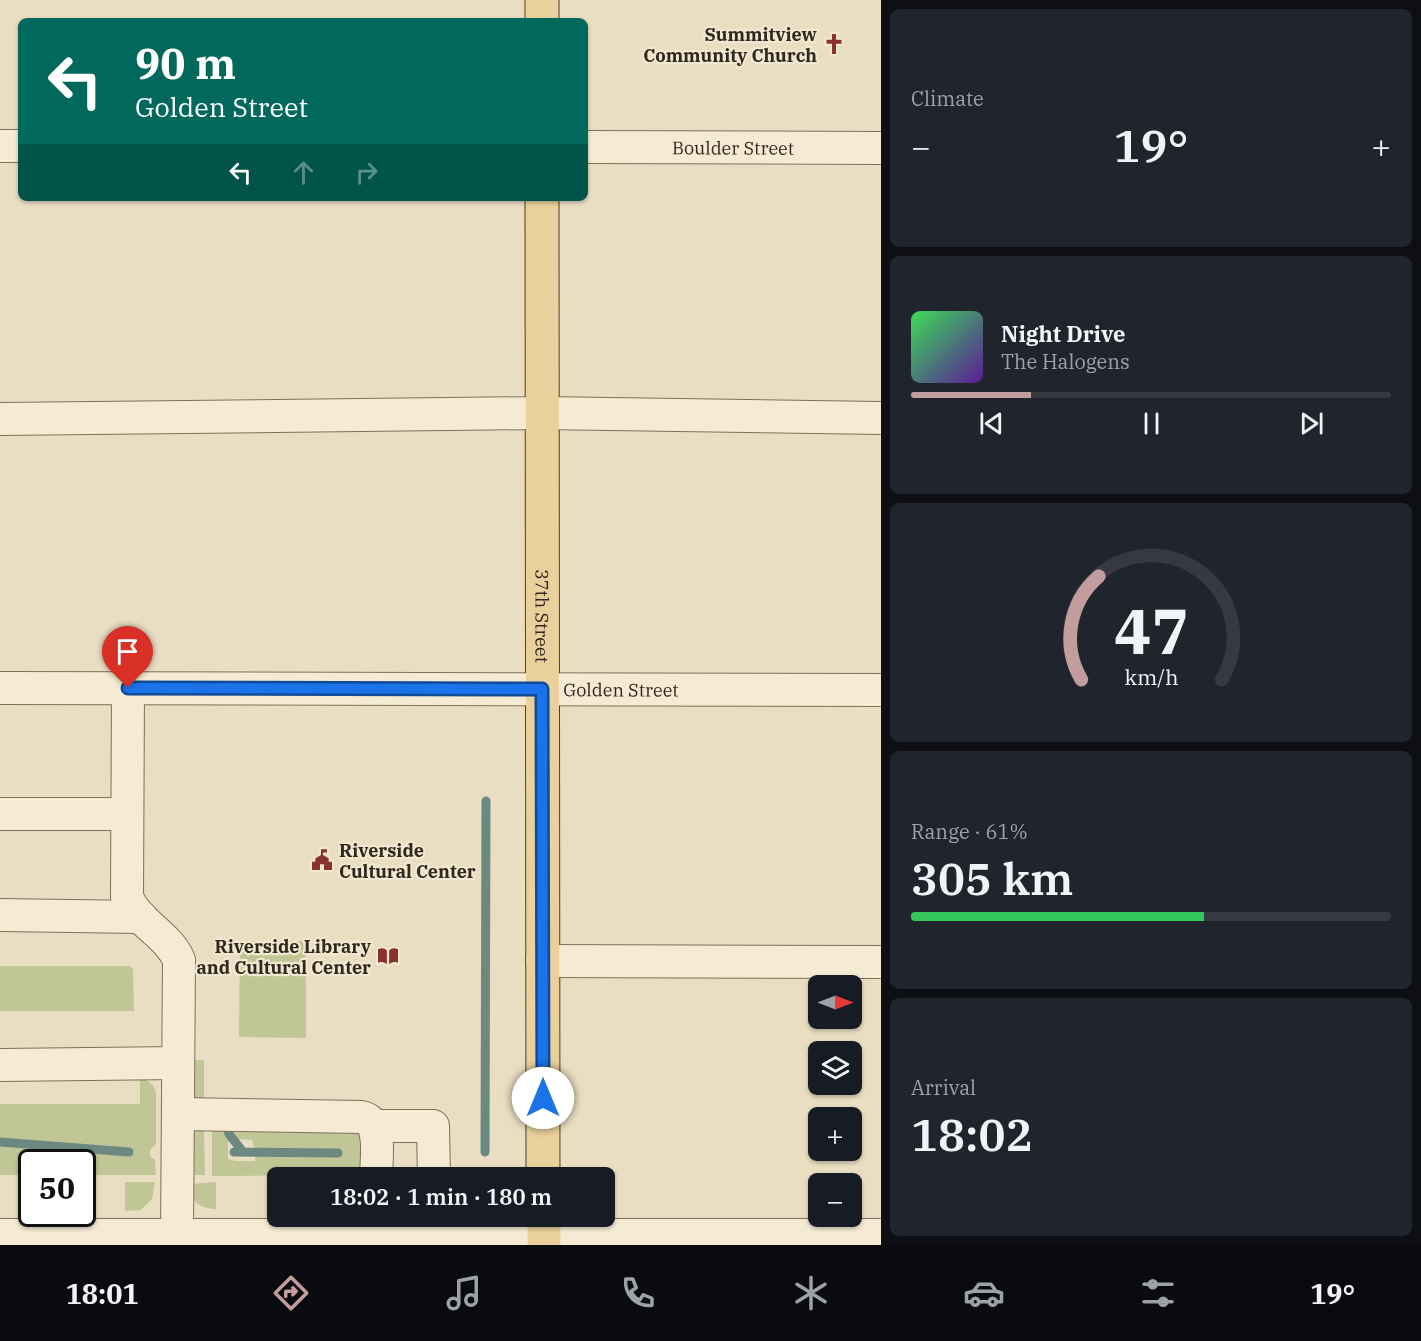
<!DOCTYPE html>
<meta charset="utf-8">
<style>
:root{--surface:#171b24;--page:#20242c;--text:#f1f3f6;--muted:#9ea1a6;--line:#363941;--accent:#c39c9e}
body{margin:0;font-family:"IBM Plex Serif",serif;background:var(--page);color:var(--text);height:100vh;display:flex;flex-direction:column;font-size:22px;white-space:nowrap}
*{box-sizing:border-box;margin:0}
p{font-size:20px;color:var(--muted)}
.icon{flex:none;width:33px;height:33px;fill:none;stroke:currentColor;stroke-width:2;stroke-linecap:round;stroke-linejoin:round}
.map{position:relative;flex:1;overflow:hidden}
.details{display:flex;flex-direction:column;gap:9px;padding:9px;background:#0d0f14;width:540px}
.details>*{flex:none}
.banner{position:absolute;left:18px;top:18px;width:570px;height:183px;border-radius:9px;box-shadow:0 2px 4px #0004;background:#00695c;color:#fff;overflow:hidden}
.needle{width:39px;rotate:90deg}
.fabs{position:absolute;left:808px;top:975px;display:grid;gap:12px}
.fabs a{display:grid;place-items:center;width:54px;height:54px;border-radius:9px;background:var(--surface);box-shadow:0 2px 4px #0004;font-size:30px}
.speed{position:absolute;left:18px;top:1149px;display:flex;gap:12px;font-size:30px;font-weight:700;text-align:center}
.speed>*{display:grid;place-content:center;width:78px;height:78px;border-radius:50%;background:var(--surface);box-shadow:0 2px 4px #0004;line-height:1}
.speed .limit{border:3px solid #111;border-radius:9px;background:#fff;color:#111}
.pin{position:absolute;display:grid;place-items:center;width:51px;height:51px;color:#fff;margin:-62px -26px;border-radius:50% 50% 50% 0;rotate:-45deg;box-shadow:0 0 6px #0007}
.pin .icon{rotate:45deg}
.me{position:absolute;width:66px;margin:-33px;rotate:0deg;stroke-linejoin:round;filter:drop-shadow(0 0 4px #0008)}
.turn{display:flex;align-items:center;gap:21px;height:126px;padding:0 18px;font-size:27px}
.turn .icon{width:78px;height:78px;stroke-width:2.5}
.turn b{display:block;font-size:42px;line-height:51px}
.lanes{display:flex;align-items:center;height:57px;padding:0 18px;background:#0003;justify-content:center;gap:30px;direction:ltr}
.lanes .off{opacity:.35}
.big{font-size:45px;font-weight:600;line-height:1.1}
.details .widget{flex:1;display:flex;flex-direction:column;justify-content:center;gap:9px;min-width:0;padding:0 21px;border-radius:9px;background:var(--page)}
.details .dial{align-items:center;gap:0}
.dial svg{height:156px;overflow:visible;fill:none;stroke:var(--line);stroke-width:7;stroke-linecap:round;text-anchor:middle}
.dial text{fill:var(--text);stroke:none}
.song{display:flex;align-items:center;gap:18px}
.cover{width:72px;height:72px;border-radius:9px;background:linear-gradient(135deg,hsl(130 70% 55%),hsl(270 70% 35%))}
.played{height:6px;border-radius:3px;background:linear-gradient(90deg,var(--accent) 25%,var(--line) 25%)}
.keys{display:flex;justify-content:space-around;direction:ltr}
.heat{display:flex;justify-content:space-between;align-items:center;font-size:33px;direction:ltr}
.charge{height:9px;border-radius:4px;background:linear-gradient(90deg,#34c759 61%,var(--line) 0)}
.trip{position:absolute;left:267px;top:1167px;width:348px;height:60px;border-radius:9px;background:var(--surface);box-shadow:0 2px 4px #0004;font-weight:600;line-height:60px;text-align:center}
.dock{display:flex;height:96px;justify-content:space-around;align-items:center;background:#090b0e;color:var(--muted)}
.dock .icon{width:42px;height:42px}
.dock .current{color:var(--accent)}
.dock b{font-size:27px;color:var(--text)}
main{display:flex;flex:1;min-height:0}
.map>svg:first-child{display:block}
</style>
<main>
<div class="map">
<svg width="881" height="1245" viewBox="0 0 881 1245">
<rect width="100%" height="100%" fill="#e9ddc2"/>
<path fill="#c1c697" d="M240,941H306V1038L239,1037Z
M0,966H129L133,969L134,1011H0Z
M192,1060H204V1105L196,1103L192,1094Z
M140,1078C149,1080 153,1084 156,1092V1144L150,1150V1156L155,1160L156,1175H83L82,1162H32L31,1175H0V1145L128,1156L134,1152L128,1149L0,1140V1104H140Z
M230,1124L359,1133L365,1140L368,1175L212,1176V1125H224L225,1134L231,1141L228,1142V1159L235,1161H255V1154L342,1155L340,1151L255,1149L252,1140L237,1139L231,1131Z
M204,1125L205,1175H191L193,1131L196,1126Z
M125,1182H155L152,1199L141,1210L125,1211Z
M216,1182V1209C198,1208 191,1202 191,1184Z"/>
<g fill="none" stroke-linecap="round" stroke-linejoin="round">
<path stroke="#6c8981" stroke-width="9" d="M226,1123L229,1134L243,1152
M0,1142L129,1152
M234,1152L338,1153
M485,1152L486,801"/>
<defs>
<g id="minor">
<path d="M0,146H21"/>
<path id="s1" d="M585,147L881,148"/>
<path d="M0,419L542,413L881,418"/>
<path id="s2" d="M0,688L881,690"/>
<path d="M128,689L127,897C137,923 168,934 179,960L177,1235"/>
<path d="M0,814H127"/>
<path d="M0,915L141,917"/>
<path d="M542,961L881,962"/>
<path d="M0,1065L178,1063"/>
<path d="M178,1114L362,1117C383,1122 376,1159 376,1178"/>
<path d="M374,1126H433L434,1178"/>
<path d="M0,1235H881"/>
</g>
<g id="major">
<path d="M542,0V21"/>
<path id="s3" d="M542,198L543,1178"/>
<path d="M544,1216V1245"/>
</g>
</defs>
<use href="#minor" stroke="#816f5b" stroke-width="34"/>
<use href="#major" stroke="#4f3e2f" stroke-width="35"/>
<use href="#minor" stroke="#f5ebd4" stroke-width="32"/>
<use href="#major" stroke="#ead19c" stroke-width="33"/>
</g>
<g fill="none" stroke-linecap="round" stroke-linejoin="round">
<defs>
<path id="route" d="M128,688L542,689L543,1098"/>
</defs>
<use href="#route" stroke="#114b97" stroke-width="15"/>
<use href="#route" stroke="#1a73e8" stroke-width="10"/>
</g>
<defs>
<symbol id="church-bare" viewBox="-9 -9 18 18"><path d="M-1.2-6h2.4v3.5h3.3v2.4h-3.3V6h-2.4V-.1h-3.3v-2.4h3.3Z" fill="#8a3132" stroke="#f1e8d0" stroke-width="2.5" paint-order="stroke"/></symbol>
<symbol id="civic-bare" viewBox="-9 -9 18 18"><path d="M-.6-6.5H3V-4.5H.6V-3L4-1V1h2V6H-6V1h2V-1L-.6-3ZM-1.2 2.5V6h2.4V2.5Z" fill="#8a3132" stroke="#f1e8d0" stroke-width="2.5" paint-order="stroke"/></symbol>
<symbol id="library-bare" viewBox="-9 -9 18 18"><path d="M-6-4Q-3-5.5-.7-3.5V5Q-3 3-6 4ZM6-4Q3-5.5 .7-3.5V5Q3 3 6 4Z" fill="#8a3132" stroke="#f1e8d0" stroke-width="2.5" paint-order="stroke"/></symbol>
</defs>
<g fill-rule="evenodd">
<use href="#church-bare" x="819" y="29" width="30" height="30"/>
<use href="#civic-bare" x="307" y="845" width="30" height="30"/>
<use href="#library-bare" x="373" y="941" width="30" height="30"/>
</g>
<g text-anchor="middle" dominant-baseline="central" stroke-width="4.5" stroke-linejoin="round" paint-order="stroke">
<g font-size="18" font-weight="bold" fill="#32271e" stroke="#f1e8d0" text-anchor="end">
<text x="817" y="34">Summitview<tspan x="817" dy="21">Community Church</tspan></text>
<text x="339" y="850" text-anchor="start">Riverside<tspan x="339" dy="21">Cultural Center</tspan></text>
<text x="371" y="946">Riverside Library<tspan x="371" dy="21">and Cultural Center</tspan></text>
</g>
<g font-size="18" fill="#32271e" stroke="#f1e8d0">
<text stroke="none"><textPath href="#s1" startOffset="148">Boulder Street</textPath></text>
<text stroke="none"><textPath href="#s3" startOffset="418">37th Street</textPath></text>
<text stroke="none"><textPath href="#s2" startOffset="621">Golden Street</textPath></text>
</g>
</g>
</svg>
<div class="fabs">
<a><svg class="needle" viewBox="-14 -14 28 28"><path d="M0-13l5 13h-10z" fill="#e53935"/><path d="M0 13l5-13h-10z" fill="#9ea1a6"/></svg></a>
<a><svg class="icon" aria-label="layers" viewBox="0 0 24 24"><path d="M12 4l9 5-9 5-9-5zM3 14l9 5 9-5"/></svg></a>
<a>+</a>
<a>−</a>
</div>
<div class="speed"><div class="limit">50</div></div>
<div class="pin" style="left:128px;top:688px;background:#d93025"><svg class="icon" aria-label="arrive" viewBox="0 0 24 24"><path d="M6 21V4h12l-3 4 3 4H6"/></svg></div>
<svg class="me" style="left:543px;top:1098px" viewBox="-20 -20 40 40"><circle r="19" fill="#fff"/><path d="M0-13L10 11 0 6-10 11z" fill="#1a73e8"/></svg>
<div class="trip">18:02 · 1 min · 180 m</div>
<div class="banner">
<div class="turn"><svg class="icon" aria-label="left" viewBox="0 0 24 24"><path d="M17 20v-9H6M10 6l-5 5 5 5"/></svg><div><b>90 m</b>Golden Street</div></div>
<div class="lanes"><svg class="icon" aria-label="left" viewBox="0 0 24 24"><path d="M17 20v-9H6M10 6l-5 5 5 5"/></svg><svg class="icon off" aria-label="ahead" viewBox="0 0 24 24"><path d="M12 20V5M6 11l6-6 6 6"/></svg><svg class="icon off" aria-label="right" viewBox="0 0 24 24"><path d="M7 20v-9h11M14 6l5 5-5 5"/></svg></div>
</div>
</div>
<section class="details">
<div class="widget"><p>Climate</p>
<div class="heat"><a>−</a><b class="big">19°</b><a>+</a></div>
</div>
<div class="widget">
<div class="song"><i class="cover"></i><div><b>Night Drive</b><p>The Halogens</p></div></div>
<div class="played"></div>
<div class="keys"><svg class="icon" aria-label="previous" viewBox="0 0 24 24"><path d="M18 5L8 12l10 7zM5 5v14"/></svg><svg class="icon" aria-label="pause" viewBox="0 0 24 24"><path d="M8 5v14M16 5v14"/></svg><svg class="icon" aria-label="next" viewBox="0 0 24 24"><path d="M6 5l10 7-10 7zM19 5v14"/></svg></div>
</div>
<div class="widget dial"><svg viewBox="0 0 100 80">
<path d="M14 69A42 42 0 1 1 86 69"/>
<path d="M14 69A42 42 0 0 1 23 16" stroke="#c39c9e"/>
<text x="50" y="56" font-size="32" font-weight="700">47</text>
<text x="50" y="72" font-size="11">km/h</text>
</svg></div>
<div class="widget"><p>Range · 61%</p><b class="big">305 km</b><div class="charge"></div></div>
<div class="widget"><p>Arrival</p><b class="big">18:02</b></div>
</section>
</main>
<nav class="dock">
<b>18:01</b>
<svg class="icon current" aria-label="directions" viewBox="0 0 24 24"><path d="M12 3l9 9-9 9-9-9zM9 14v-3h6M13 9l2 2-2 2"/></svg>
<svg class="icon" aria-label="music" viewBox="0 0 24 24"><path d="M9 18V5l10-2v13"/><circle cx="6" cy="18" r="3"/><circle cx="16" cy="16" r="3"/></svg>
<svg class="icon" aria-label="phone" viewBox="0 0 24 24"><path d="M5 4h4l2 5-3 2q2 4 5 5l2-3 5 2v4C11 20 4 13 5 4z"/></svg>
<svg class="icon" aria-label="climate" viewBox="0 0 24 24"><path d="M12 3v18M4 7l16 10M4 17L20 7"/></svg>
<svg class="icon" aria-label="car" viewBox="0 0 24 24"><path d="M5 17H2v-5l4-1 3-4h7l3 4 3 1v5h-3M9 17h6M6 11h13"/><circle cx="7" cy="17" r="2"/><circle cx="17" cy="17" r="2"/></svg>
<svg class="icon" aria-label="filters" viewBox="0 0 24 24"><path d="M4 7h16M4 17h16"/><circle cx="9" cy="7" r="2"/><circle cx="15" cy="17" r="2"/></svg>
<b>19°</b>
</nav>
